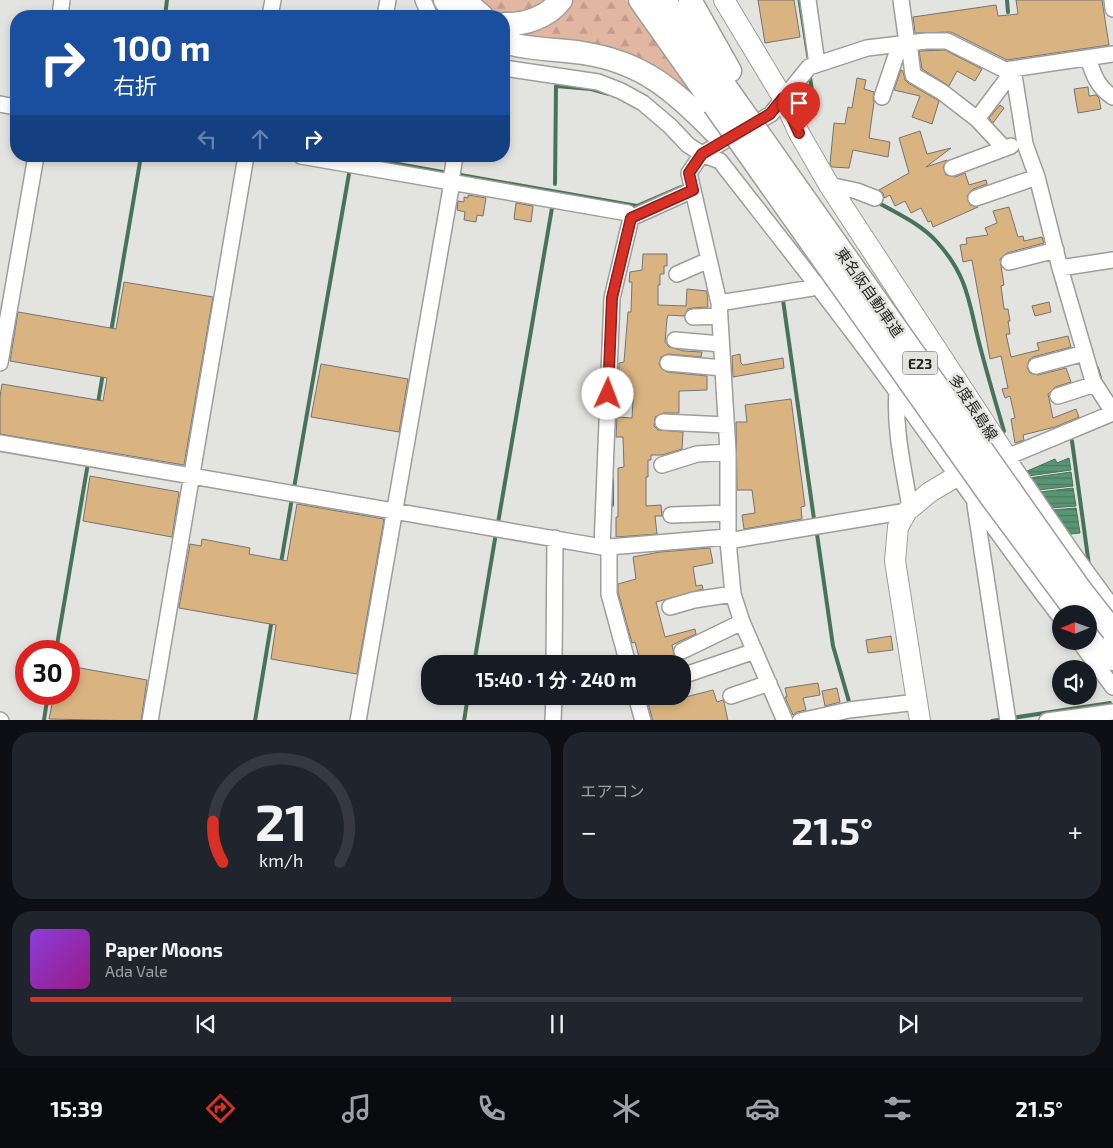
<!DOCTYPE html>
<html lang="ja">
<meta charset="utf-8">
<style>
:root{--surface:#171b24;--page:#20242c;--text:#f1f3f6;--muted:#9ea1a6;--line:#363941;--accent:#d93025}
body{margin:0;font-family:"Exo 2","Noto Sans JP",sans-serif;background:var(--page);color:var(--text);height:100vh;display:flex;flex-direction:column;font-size:19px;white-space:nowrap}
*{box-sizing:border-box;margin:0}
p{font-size:16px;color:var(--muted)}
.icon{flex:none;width:28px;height:28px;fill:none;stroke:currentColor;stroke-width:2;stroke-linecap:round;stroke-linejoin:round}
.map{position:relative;height:720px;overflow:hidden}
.side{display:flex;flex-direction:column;gap:12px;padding:12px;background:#0d0f14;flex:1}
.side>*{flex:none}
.banner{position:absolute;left:10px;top:10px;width:500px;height:152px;border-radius:20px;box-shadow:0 2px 8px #0003;background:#1a4fa0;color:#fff;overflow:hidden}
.needle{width:32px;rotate:269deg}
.tools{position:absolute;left:1052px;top:605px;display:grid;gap:10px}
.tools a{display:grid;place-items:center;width:45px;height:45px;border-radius:50%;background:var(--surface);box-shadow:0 2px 8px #0003;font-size:25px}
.speed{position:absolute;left:15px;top:640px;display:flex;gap:10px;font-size:25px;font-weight:700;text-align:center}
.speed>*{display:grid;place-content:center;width:65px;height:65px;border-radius:50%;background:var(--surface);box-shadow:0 2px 8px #0003;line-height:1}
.speed .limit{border:8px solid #d22;background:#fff;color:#111}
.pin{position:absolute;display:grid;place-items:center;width:42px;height:42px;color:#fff;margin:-51px -21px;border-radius:50% 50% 50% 0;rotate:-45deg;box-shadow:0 0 5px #0007}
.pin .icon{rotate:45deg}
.me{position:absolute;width:55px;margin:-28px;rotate:2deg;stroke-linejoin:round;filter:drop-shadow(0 0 4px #0008)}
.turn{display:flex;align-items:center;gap:18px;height:105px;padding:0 20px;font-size:22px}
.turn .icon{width:65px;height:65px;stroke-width:2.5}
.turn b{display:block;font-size:35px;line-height:42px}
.lanes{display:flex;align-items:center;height:48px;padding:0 20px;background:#0003;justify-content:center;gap:25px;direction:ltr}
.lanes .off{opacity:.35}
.big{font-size:38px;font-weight:700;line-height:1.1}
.side .card{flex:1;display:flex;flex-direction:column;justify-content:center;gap:8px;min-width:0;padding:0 18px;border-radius:20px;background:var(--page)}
.side .dial{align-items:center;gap:0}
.dial svg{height:130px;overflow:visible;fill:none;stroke:var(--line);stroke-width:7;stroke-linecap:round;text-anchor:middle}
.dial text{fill:var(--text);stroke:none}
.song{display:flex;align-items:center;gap:15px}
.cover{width:60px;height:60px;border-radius:8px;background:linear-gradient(135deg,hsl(270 70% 55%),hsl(310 70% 35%))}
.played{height:5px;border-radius:2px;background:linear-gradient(90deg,var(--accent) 40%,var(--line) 40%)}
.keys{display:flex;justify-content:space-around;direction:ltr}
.heat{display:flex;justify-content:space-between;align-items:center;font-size:28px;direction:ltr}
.side .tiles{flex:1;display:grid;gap:12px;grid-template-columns:1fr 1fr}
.card:last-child{grid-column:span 2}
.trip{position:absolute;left:421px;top:655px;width:270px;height:50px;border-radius:20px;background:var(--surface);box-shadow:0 2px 8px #0003;font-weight:700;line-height:50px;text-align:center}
.dock{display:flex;height:80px;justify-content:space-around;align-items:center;background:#090b0e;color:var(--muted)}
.dock .icon{width:35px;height:35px}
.dock .current{color:var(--accent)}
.dock b{font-size:22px;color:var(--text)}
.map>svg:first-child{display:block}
</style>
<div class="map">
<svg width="1113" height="721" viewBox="0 0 1113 721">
<defs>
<pattern id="forest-firs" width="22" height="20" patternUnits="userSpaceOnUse" patternTransform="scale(1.25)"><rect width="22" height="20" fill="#e2b7a2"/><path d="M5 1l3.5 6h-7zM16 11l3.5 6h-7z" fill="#c29d8b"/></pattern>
<pattern id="water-rules" width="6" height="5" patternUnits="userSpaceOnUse" patternTransform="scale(1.25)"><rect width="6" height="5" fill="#589573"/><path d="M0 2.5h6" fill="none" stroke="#48795e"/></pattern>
</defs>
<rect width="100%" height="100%" fill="#e3e3e0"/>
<path fill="url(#forest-firs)" d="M473,0H554L536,13L499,16L491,14Z
M573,0H626L687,87L681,89L513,38L570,6Z"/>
<path fill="url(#water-rules)" stroke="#48735b" d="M798,0H804L813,57L807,58Z
M1069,458L1071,470L1028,476L1025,472L1055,459L1057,463Z
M1071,472L1073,486L1038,490L1029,478Z
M1073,488L1076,506L1051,508L1040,492Z
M1076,508L1080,533L1070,534L1053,510Z"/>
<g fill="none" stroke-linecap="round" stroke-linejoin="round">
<path stroke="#48735b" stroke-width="4" d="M1007,0L1008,12
M165,16L167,0
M810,77L815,113
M354,156L448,173
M455,174L637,206L681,187
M555,184L556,86L591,89L609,94
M877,202C898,214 921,224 937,242C970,278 969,307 981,350C988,377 996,404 1004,431
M783,300L814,519
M111,332L141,156
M1097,368L1100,378
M98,403L103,373
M1072,441L1089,565
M294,488L350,168
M612,505V480
M498,523L552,208
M817,534L833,646L850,705
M281,563L292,498
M56,651L88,463
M474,664L496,533
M1012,718L1110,703
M44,720L48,694
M255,721L272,619
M464,721L468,696
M992,721L1005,719"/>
</g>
<path fill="#dab480" stroke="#757371" d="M758,0H794L800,37L765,43Z
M1016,0H1102L1109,45L1007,60L951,32L915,33L913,17L996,5L998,16L1018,14Z
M945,50L982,69L975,81L957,71L949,86L922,69L919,51Z
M901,70L903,71L905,80L908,83L939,101L932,124L912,117L920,96L894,90Z
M857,78L866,80L864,89L874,92L873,98L874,102L869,138L890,142L888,157L853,150L849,168L832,167L830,164L834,123L845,124L848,107L852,108Z
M1088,87L1089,96L1096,95L1099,98L1101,109L1078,113L1074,89Z
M1000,105L1004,108L993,123L989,118Z
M920,131L927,154L951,148L926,167L947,160L943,167L946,175L955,177L965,173L969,185L986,180L987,184L973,189L967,196L970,205L978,207L933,227L931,221L928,222L921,208L911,213L905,201L895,206L890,195L884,198L883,193L879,190L909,173L899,138Z
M468,195L486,198L483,216L477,215L476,222L464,220L465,212L457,210L458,201L464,202V197L468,198Z
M516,203L533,206L531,222L514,219Z
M1009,207L1018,237L1023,236L1024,241L1042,237L1044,243L1007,253L1000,259L1004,285L1001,286L1004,309H1008L1010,321H1008L1010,334H1006L1011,357L1039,350L1037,343L1068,336L1071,347L1033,357L1029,360L1027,368L1030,373L1038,375L1066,368L1071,382L1055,387L1048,394L1053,418L1076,409L1079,417L1055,427L1023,435L1024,440L1015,443L1011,419L1015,418L1010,396L1005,398L1002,389L1008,388L1001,356L990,359L972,260L963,262L960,245L967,244L966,238L988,235L985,228L997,223L993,211Z
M643,254H667V266H664V274H660V285H658V305L686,306L687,289L707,291L708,307L692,308L688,309L684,316L668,315L667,319L665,342L669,347L684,351L702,352L701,357L668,354L661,357L659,363L660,367L667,372L707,376V390L679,391V413H663L655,417L654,426L658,430L683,432L682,449L662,455H651V460H648V477H646V506L661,505L662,516H655L657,534L616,537V517H618V468L624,467L623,437H616L617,417L632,418L633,400H628L629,386H619V363L624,362L628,312H631L632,282H629L630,272L642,270Z
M124,282L213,297L184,465L0,434V397L2,384L103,401L107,378L10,361L18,312L116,329Z
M1049,302L1051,312L1035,316L1032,306Z
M740,354L741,363L743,365L783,358L784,368L733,377L732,356Z
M321,364L408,379L399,432L311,417Z
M791,399L805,506L801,507L802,519L744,529L742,515L755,513L752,490H737L736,422H747L745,405Z
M90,476L179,492L172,537L83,521Z
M297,504L384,519L357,674L271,659L276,625L179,608L190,544L201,546L202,539L250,548L249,554L287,561Z
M710,548L713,563L693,567L696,586L702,585L703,589L656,602L665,637L695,629L696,634L672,645L676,664H641L635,642L632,643L618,592V584L636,579L633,557L660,552Z
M891,636L893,650L868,653L866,640Z
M69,666L147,680L141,721L49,719L54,694H69Z
M818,683L820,695L803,698L806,710L797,712L793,715L785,697H787L785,688Z
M837,688L840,702L825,706L822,691Z
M713,690L717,702L723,700L724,702L728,721H653L646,696H669L670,701Z"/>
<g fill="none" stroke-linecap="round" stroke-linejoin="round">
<defs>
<path id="minor" d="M423,0L430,16
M808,0L817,64
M901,0L907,43
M1112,0L1113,9
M60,16L62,0
M270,16L273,0
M385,16L388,0
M909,43L913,75L942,92L977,119L1004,148
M1088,58C1093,74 1098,88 1113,97
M504,68L598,82L621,91L643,103L670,126L688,145L702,154L720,161C780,238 840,313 897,392C952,467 1004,544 1061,618
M1013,69L1025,144L1037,177L1060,268L1093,381L1113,412
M882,97L900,44
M0,104L16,107
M977,119L1007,79L1013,69
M301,156L628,213L631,218
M952,168L1011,146
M451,181L455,156
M829,185L857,191L875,198
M976,198L1037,177
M1009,262L1056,250
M1060,268L1113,260
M677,274L709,260
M719,303L812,288L817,284
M693,317L720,316
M675,340L721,344
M0,363L36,156
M668,363L723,368
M1036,366L1085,353
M897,391C894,430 904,470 910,508
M1058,396L1095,384
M1113,413L1007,457L1075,556L1113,608
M663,422L726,425
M0,443L602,547H609L727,537
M662,465L697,454L728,452
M975,505L1008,721
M671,515L728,513
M728,541L907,511
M602,547L612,298L631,218L693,190
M609,547V594L628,664
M670,607L694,600L733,594
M1079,641L1113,687
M682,651L742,622
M554,664L555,538
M682,676L755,651
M636,696L643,721
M731,696L769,683
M0,720L1,721
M150,721L246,156
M358,721L452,182
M553,721L554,696
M785,721L742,622L733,594L728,541V452L719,303L689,173L702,154L771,114L809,67L867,48L926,41H947L1005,70L1113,54
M800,721L849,710L917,702
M1047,721L1113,712"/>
<path id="major" d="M724,0L783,98L799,133L829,185L1007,457L957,476L930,492L907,511L898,527L895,561L920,721"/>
<path id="highway" d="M445,0L456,16
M464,0L482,16
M640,0L714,105
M664,0L730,93
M690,0L730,71
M504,24C525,25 548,17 561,0
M504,42C529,50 557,49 583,53C642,62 674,90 714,131
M1089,628L1113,659"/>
</defs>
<use href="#minor" stroke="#9e9d9a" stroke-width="18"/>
<use href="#major" stroke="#9e9d9a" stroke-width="22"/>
<use href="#highway" stroke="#9e9d9a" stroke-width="25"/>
<use href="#minor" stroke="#fff" stroke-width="15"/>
<use href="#major" stroke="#fff" stroke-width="20"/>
<use href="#highway" stroke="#fff" stroke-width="22"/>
<defs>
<path id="highway-bridge" d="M730,93L1080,589L1113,631
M714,105L991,497L1078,614"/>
</defs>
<use href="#highway-bridge" stroke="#9e9d9a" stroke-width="25" stroke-linecap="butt"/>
<use href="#highway-bridge" stroke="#fff" stroke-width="22"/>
</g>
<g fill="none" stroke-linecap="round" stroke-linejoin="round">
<defs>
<path id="route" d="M608,394L612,298L631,218L693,190L689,173L702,154L770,114L783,98L799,133"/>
</defs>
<use href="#route" stroke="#8d1f18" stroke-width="12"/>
<use href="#route" stroke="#d93025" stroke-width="9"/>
</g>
<g text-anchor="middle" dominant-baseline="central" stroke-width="5" stroke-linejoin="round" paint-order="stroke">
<rect fill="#e3e3e0" stroke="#5d5d5b" stroke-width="1" x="902.5" y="351.5" width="35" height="23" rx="4"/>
<g font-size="14" font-weight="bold" fill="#232322">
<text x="920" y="363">E23</text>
</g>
<g font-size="15" fill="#232322" stroke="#e3e3e0">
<text transform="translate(870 292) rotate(55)">東名阪自動車道</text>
<text transform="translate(974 407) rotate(57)">多度長島線</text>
</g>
</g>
</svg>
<div class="tools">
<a><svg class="needle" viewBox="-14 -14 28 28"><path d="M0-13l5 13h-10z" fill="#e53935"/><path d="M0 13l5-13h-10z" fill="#9ea1a6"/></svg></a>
<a><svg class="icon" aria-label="sound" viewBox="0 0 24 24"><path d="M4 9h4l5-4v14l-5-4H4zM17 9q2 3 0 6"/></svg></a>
</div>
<div class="speed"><div class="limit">30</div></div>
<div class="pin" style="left:799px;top:133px;background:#d93025"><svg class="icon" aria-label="arrive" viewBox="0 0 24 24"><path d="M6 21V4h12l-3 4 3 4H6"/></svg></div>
<svg class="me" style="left:608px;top:394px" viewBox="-20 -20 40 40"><circle r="19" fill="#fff"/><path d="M0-13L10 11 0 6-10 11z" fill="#d93025"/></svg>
<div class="trip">15:40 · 1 分 · 240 m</div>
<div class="banner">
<div class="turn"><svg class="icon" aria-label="right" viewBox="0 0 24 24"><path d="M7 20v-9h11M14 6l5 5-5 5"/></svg><div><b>100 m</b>右折</div></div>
<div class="lanes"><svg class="icon off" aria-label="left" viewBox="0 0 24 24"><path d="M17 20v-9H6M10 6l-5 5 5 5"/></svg><svg class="icon off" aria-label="ahead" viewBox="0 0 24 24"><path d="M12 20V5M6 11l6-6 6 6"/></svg><svg class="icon" aria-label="right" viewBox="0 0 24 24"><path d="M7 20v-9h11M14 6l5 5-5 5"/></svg></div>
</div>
</div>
<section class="side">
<div class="tiles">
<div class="card dial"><svg viewBox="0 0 100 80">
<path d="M14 69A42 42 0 1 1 86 69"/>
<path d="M14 69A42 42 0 0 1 8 44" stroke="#d93025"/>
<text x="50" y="56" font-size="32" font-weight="700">21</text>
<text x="50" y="72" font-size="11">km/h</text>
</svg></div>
<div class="card"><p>エアコン</p>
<div class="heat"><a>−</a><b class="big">21.5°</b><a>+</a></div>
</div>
<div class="card">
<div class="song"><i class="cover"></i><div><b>Paper Moons</b><p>Ada Vale</p></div></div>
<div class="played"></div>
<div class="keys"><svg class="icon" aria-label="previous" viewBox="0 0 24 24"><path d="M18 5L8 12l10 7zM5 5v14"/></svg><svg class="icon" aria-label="pause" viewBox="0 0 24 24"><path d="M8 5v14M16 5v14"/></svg><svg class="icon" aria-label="next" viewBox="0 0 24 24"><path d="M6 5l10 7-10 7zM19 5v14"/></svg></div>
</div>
</div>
</section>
<nav class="dock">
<b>15:39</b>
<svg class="icon current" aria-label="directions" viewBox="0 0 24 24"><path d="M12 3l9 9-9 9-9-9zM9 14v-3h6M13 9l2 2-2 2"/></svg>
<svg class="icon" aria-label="music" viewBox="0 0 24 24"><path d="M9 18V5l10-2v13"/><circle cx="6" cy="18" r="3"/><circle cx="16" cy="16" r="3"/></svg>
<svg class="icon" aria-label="phone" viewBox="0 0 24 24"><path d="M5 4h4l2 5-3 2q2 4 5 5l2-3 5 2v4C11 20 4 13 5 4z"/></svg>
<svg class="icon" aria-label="climate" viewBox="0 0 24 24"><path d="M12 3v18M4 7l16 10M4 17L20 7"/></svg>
<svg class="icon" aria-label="car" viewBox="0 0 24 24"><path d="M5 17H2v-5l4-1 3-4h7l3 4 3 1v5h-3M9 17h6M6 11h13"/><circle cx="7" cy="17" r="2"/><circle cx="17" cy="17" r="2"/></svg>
<svg class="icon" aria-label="filters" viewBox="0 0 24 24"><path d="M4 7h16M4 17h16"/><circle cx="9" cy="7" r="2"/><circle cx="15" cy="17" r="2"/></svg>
<b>21.5°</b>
</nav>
